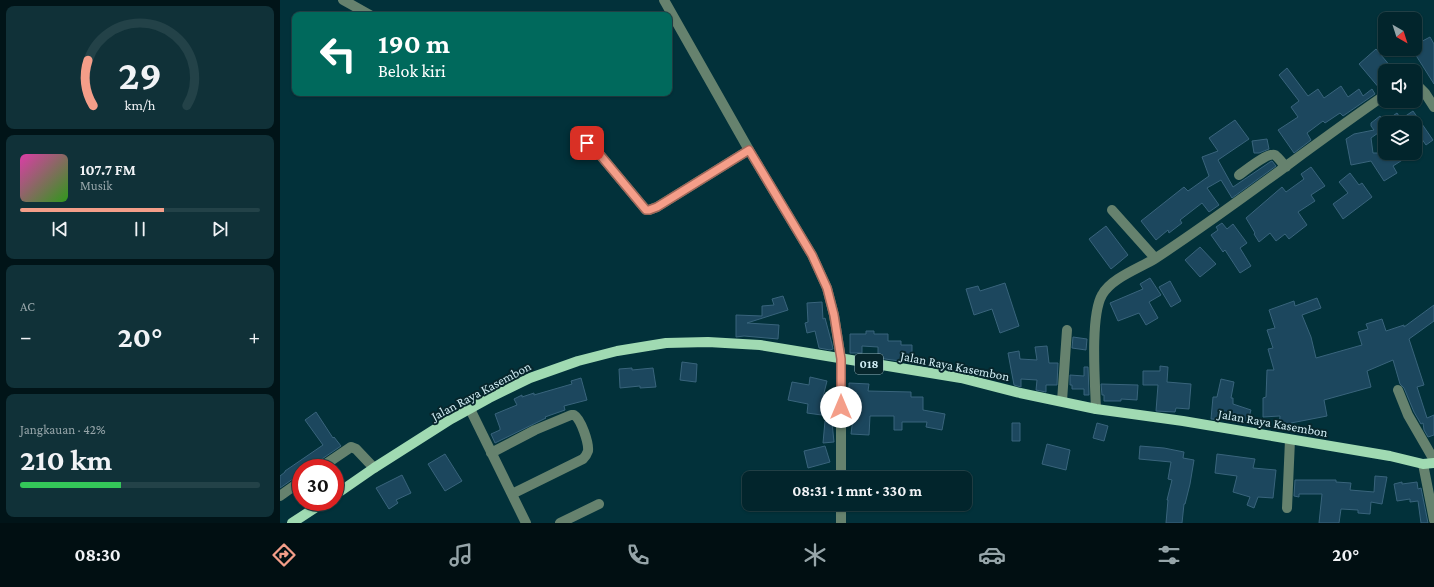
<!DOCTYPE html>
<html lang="id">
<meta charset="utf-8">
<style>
:root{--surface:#02252c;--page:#103138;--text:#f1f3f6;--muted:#96a5a9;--line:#234248;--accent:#f49e89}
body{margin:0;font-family:"Crimson Pro",serif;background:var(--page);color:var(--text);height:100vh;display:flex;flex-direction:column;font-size:15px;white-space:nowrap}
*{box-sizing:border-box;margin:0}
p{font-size:13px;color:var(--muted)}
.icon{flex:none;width:22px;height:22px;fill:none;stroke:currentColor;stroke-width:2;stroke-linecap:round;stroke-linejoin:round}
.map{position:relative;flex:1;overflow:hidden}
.sheet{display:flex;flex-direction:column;gap:6px;padding:6px;background:#011418;width:280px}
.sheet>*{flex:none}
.banner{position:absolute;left:12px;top:12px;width:380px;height:84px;border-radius:8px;box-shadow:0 1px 3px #0004,0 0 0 1px var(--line);background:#00695c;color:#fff;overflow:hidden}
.needle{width:26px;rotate:141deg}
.fabs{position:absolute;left:1098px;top:12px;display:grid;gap:8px}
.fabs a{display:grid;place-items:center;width:44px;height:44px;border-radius:8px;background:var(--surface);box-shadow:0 1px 3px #0004,0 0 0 1px var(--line);font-size:20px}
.speed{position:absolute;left:12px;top:459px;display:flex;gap:8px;font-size:20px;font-weight:700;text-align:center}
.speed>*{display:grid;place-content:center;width:52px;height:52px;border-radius:50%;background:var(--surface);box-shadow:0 1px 3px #0004,0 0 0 1px var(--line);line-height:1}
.speed .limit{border:6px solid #d22;background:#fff;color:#111}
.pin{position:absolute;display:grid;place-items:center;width:34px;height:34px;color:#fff;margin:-17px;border-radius:8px;box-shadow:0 2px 6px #0006}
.me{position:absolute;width:44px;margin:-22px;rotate:0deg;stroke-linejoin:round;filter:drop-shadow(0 0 3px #0008)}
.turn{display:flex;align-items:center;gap:14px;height:84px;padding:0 20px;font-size:18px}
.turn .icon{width:52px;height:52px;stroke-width:2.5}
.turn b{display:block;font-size:28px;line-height:34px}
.big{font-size:30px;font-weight:700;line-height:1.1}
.sheet .tile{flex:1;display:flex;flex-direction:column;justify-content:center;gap:6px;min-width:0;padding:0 14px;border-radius:8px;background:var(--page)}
.sheet .dial{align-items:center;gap:0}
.dial svg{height:104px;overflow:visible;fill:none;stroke:var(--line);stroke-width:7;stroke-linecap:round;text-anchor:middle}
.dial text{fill:var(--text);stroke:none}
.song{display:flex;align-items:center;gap:12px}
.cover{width:48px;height:48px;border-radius:6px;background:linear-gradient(135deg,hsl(320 70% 55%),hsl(110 70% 35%))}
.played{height:4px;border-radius:2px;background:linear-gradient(90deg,var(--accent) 60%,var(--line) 60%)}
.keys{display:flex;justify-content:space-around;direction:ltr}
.heat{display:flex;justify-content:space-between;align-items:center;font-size:22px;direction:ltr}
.charge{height:6px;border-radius:3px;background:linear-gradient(90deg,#34c759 42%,var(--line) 0)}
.trip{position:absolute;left:462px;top:471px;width:230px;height:40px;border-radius:8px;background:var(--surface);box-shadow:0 1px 3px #0004,0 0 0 1px var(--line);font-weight:700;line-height:40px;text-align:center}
.tabs{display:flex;height:64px;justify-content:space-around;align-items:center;background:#010f12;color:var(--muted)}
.tabs .icon{width:28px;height:28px}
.tabs .current{color:var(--accent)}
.tabs b{font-size:18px;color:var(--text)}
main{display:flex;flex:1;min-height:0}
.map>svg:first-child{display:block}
</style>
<main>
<section class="sheet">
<div class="tile dial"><svg viewBox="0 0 100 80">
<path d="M14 69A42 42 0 1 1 86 69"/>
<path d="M14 69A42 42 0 0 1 10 34" stroke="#f49e89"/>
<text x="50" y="56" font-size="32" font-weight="700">29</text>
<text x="50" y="72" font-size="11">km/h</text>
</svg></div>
<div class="tile">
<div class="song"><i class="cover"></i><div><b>107.7 FM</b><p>Musik</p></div></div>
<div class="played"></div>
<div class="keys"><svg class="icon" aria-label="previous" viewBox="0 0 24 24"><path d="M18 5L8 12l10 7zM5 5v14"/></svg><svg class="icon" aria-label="pause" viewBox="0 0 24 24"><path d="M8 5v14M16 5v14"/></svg><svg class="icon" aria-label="next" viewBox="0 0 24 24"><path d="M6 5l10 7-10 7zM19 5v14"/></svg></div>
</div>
<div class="tile"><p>AC</p>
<div class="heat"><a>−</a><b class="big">20°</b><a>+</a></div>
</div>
<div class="tile"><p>Jangkauan · 42%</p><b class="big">210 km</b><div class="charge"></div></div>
</section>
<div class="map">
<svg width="1154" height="523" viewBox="0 0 1154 523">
<rect width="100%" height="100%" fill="#02313a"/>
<path fill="#1c475e" stroke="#39647c" d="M1150,37L1154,44V84L1132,49H1135V45Z
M1096,49L1111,67L1102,74L1105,78V85L1100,89L1079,64Z
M1007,68L1028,96L1038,89L1044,98L1061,86L1068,97L1079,89L1083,96L1092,89L1095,94L1063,116L1060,113L1045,123L1043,121L1027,133L1031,140L1014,153L998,130L1018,117L1011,107L1019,101L999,75Z
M1133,111L1153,140L1146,145L1139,135L1135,138V123H1105V128L1091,138L1093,153H1120L1124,159L1113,166L1117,173L1104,181L1091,161L1071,165L1066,139L1074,134L1094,130L1091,126V123L1100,116L1104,122L1117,113L1121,119Z
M955,120L969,139L938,160L953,187L990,162L992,161L996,166L952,198L941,180L927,188L939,205L929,212L922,203L900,220L902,223L889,233L888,230L876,240L861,221L904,187L908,191L929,176L922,157L938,151L929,138Z
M987,139L989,149L979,153H974L972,141Z
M1031,167L1045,186L1031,195L1035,201L1018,212L1027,225L1009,239L1005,234L996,241L990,233L979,242L974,234L975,233L966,218L1002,187L1006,192L1024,179L1021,174Z
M1070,173L1079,185L1082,183L1092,197L1063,219L1053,204L1068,193L1059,182Z
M942,223L947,229L953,224L967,243L960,248L971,266L960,273L945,250L943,252L931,235L938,230L936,227Z
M826,226L848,255L831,269L809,239Z
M920,247L936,264L920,277L905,260Z
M870,278L881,295L869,302L878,318L866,325L859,313L838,321L830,303L863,289L860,284Z
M890,281L901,301L891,307L879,287Z
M725,283L739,326L720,333L712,309L694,315L686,289L698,286L700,291Z
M503,296L508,310L467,323L499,325L498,339L464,336L456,337V315L482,316V306L494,305L492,299Z
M1037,298L1041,308L1022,315L1031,337L1036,358L1082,345L1078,332L1088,329L1086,324L1102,319L1106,331L1124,325V327L1154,305V321L1129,339L1144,385L1137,387L1147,418L1154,415V435L1148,437L1144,430L1143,423L1141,424L1134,412L1124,388L1120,384L1113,360L1087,371L1091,387L1044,400L1047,416L1011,423V430L999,429L1000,416L983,417V398L986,397L987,370H994L988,349L993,348L987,330L995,328L989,310L1014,301L1015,306Z
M542,302L543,319L545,318L552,344L553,349L550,350L539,348L535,331L527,333L525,323L528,322L527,303Z
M586,331H594V334H608V341H621V345H632V356H621L620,361L598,358V347L582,346V353H570V334H586Z
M793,337L807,339L806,350L792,348Z
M767,346L769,363H778L777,385H766V392L756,390L757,380L741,379V387L734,385L728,353L739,351L740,359L757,360L755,347Z
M402,362L417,364L416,382L400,380Z
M880,366L888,367L887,382L911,384L909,409L896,408L895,412L876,411L878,385H863V371H880Z
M804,367H808L809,395H804V389H792V385H790V375L804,376Z
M352,368V370L373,368L376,387L360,388V386L340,388L339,369Z
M530,377L547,381L543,397L552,398L549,416L527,413L528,404L508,400L512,382L529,385Z
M301,378L307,400L284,406L285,410L265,417L266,418L215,443L211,434L220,430V428L215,414L237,405L234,399L242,395V397L254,393V395L292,384L291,381Z
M941,379L954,382L951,398H953V404L971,410L967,424L952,420L931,419L933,397H937Z
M569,383L589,384L588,391L631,392V397H643V410L665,414L662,430L646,427L647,422H622V430H614V416H590L589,435L571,434L573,418H575L576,398H569Z
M821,384L858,385L857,400L841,399V401H824V395H822Z
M36,412L53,438L54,437L61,446L36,463L34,468H21V475L17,476L0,488V476L5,472V471L43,445L25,420Z
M545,421L552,422L554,442L543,443Z
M732,423H740V441H732Z
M817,423L828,426L824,441L813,438Z
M767,444L790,450L786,470L762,464Z
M545,446L550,462L528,468L524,451Z
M860,446L884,448L904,452L903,458L914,460L910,484L905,504H904L902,523H886L888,500H887L892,480L888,479L891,462L859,459Z
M165,454L182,481L165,491L148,464Z
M937,454L975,459L973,468L996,470L993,498L978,497L974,508L967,505L970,497L953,492L957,476L935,473Z
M122,475L131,493L116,500L118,503L109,509L96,488Z
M1095,476L1107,477L1102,504L1091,502L1090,514L1078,513V510L1061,509L1059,523H1039L1042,494H1019V497L1014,496L1015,480H1056V482L1071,483L1070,490L1094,492Z
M1122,482V484L1137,482L1138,489L1141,488L1148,523H1141L1138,501L1130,502V499L1117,501L1114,484Z"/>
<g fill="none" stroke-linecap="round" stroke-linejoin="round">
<path stroke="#66826e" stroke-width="10" d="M63,0L90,15
M384,0L469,150L532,255L547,288L554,315L561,359V478
M1135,83L1145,93L1154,107
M298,138L312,146L316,150L366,210H369L377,207L469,150
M959,175C966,170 988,152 995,155C999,158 1003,164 1006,167
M832,210L875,258
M1118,390L1128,415L1154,460
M782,401L787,330
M190,409L246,523
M816,409C815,382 810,316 822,295C831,278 860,268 876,258C954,207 1028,148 1105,95
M211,453L255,430L291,415H294C301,419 309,443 308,451C307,454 305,457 303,459L232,494
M1143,464L1154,520
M40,468L71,447L76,449L94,468
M0,496L21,481
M1007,508L1010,440
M280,523L319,504
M561,523V504"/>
<path stroke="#a0dab2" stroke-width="10" d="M55,495L94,468L171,419L209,398L250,378L298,361L337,351L386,343L428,342L480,345L681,378L740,393L816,409L903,421L1110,456L1143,464L1154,463
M12,523L44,502"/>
</g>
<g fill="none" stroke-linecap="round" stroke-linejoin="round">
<defs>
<path id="route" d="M307,143L316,150L366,210H369L377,207L469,150L532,255L547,288L554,315L561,359V407"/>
</defs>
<use href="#route" stroke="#9f6759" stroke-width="10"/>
<use href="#route" stroke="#f49e89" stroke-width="7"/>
</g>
<g text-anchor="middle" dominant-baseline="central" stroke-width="4" stroke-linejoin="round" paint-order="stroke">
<rect fill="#07262c" stroke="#95b2b9" stroke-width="1" x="575" y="354" width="28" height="20" rx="3"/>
<g font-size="12" font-weight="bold" fill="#d2eef5">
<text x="589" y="364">018</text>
</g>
<g font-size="13" fill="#d2eef5" stroke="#07262c">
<text transform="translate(675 366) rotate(11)">Jalan Raya Kasembon</text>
<text transform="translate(201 391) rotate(-28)">Jalan Raya Kasembon</text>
<text transform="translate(993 423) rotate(10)">Jalan Raya Kasembon</text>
</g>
</g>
</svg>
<div class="fabs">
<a><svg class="needle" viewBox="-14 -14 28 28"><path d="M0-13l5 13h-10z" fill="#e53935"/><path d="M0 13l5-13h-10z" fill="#96a5a9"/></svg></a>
<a><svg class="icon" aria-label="sound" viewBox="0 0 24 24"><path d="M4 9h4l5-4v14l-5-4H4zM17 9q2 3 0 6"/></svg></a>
<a><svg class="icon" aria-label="layers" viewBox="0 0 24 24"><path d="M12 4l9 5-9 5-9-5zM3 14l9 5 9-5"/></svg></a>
</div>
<div class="speed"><div class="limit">30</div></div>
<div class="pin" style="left:307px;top:143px;background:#d93025"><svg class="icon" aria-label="arrive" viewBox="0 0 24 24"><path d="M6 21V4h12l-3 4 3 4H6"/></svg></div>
<svg class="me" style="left:561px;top:407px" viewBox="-20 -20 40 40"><circle r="19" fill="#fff"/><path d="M0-13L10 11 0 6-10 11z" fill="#f49e89"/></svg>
<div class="trip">08:31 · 1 mnt · 330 m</div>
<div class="banner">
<div class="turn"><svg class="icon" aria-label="left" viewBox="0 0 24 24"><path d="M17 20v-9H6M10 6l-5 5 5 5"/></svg><div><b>190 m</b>Belok kiri</div></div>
</div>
</div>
</main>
<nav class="tabs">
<b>08:30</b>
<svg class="icon current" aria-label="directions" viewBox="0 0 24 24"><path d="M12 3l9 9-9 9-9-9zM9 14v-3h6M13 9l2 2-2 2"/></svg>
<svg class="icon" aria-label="music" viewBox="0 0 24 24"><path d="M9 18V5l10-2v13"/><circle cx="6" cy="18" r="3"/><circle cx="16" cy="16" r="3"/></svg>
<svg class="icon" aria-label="phone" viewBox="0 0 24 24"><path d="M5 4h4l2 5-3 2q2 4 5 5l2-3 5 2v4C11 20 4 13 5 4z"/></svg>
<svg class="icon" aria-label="climate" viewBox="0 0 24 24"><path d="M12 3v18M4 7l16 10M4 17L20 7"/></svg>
<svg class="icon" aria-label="car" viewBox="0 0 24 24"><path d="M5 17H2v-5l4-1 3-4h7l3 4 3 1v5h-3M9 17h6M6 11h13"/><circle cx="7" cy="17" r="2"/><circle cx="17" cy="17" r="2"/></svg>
<svg class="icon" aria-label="filters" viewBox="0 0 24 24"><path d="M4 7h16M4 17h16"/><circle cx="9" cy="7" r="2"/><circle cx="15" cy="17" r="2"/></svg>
<b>20°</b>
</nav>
